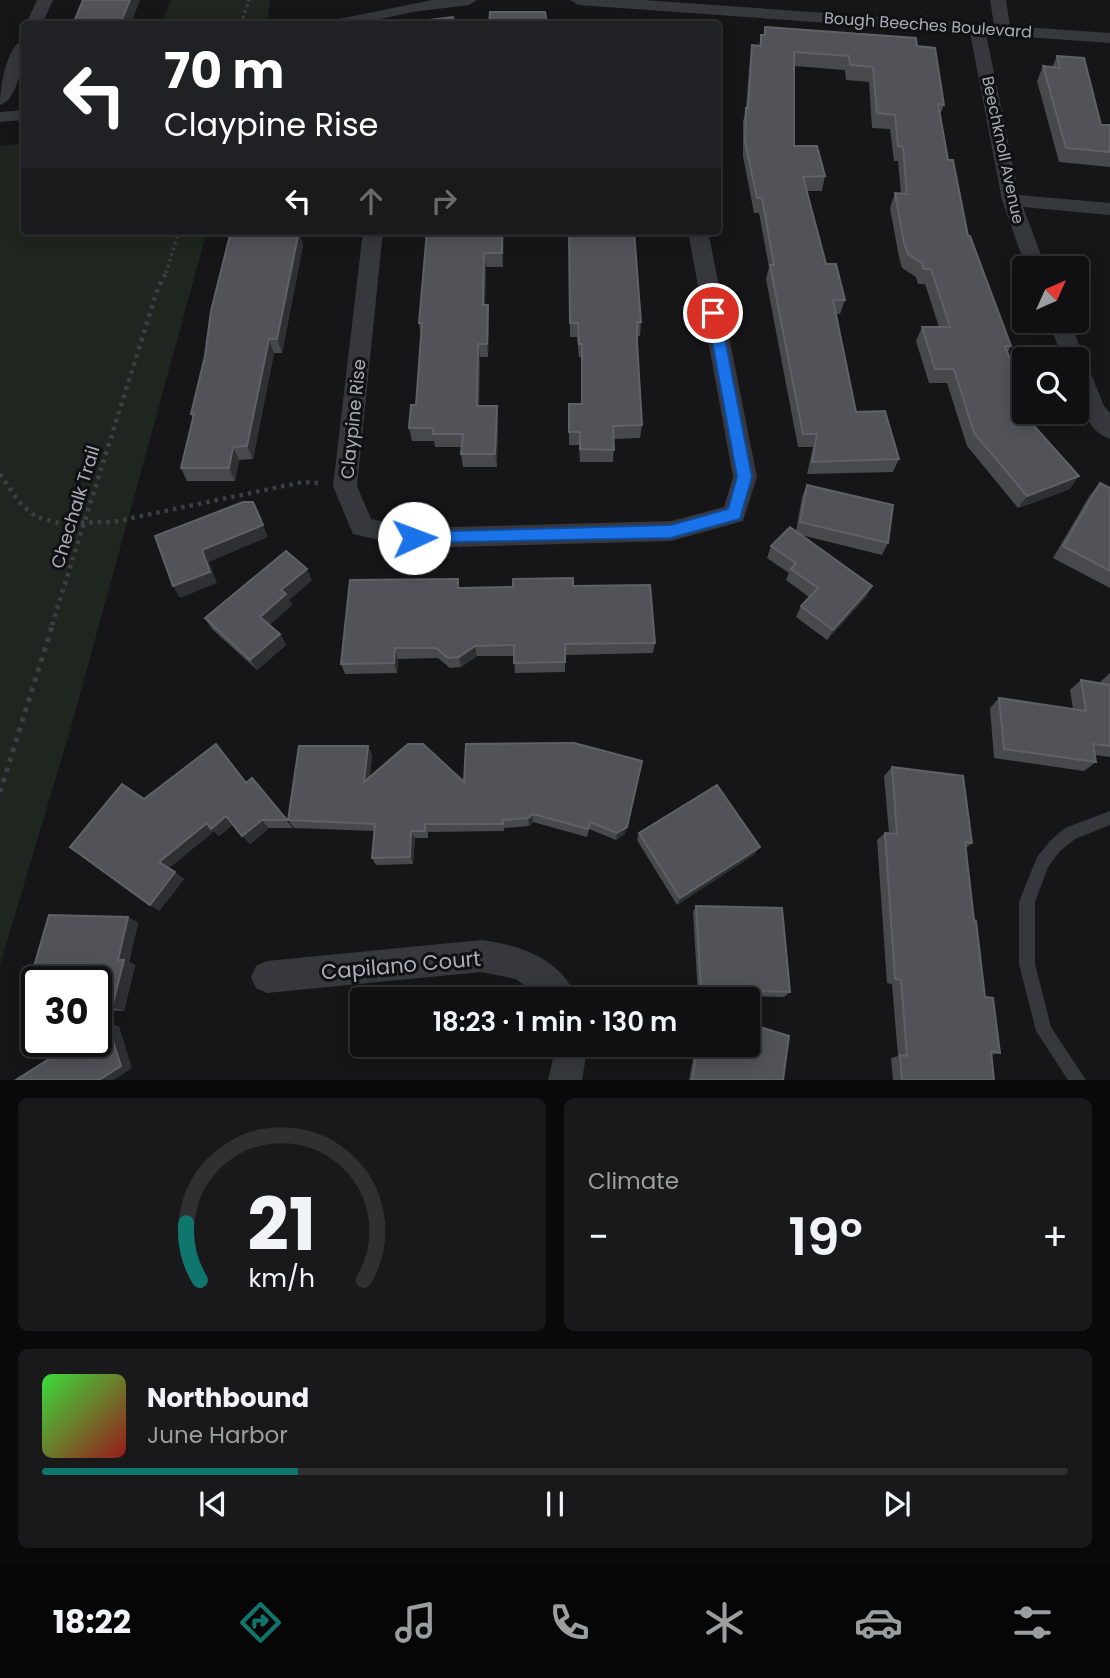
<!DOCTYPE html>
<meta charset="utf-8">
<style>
:root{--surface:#101012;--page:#19191b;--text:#f1f3f6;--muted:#9c9d9f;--line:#303032;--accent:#0f766e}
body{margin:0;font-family:Poppins,sans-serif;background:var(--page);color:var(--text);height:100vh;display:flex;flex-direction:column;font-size:26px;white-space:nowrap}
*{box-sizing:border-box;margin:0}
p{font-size:23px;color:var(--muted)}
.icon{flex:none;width:38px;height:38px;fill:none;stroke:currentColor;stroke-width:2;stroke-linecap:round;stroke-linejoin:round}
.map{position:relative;height:1080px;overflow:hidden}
.drawer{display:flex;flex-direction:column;gap:18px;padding:18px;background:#09090a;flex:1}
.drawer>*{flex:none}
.hud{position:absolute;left:21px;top:21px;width:700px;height:214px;border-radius:7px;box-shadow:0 4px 18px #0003,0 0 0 2px var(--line);background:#202124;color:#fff;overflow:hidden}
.needle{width:46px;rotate:45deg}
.tools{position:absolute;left:1012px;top:256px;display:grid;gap:14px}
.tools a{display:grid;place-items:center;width:77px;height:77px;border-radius:7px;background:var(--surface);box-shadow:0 4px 18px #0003,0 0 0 2px var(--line);font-size:35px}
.speed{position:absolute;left:21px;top:966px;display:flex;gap:14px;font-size:35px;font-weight:700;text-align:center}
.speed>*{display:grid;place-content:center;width:91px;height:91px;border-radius:50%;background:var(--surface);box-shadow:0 4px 18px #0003,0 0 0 2px var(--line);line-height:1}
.speed .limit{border:4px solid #111;border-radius:10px;background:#fff;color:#111}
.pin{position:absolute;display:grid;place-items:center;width:60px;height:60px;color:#fff;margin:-30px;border:4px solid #fff;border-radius:50%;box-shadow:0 2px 7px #0007}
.me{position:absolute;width:77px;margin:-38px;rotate:88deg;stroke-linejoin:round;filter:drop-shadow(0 0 5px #0008)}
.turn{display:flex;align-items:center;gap:24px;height:147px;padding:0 28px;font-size:32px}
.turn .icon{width:91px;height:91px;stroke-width:2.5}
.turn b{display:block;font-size:49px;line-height:60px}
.lanes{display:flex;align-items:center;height:66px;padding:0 28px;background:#0003;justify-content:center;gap:35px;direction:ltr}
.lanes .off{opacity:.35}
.big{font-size:52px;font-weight:600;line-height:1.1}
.drawer .card{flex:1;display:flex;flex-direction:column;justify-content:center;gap:10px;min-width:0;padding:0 24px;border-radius:10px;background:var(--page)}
.drawer .dial{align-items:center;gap:0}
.dial svg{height:182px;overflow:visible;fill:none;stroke:var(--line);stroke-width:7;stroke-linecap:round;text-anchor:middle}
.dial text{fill:var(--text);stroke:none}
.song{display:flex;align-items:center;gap:21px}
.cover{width:84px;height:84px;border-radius:10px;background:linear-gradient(135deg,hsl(120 70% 55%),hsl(0 70% 35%))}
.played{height:7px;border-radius:4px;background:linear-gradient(90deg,var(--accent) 25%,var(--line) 25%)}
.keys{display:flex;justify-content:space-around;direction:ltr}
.heat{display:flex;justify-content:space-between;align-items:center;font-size:38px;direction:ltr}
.drawer .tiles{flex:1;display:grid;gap:18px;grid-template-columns:1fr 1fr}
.card:last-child{grid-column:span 2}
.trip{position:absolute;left:350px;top:987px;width:410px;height:70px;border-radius:7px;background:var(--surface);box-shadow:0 4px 18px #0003,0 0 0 2px var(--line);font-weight:600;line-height:70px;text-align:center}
.tab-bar{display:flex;height:112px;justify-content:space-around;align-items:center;background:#060607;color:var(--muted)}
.tab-bar .icon{width:49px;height:49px}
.tab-bar .current{color:var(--accent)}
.tab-bar b{font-size:32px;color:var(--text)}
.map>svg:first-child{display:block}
</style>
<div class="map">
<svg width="1110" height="1080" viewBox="0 0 1110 1080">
<rect width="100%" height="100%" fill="#161618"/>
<path fill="#1e261f" d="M171,0H270L267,24H161Z
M24,143V231H207L73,720L0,965V146Z"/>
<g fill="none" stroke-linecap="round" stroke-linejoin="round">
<path stroke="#3d3f44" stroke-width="3.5" stroke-dasharray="2.5 3.5" stroke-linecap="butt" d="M241,24L249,0
M166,273L179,231"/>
<path stroke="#3d3f44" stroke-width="4.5" stroke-dasharray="3.5 5" stroke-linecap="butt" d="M0,474L19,502L36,517L59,523L113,522L303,482L320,483
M52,625L158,288L167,271"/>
<path stroke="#3d3f44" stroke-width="5" stroke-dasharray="4.5 6" stroke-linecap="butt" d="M0,792L53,623"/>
<path fill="#37383d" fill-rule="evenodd" d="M1110,811V825L1075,839L1060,851L1048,867L1035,902V964L1051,1027L1086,1080H1068L1036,1031L1019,964V902L1037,857L1050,841L1065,828Z"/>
<path fill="#37383d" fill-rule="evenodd" d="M37,0H53L42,24H26Z
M432,0H477L469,5L413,12L357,24H331L339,19Z
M570,0H643L994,25L990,0H1006L1010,26L1110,33V43L986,34L1019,195L1110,203V215L1023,207L1046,268H1026L1002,200L970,33L578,5Z
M24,40C25,56 18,101 0,105C0,89 6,45 24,40Z
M24,110V120L0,122V112Z
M363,231H383L357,486L371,519L414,528L671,521L724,507L733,477L688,231H708L757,477L743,521L671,541L414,548L353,534L333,486Z
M1048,320H1069L1104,406L1110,413V439C1080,429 1076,385 1076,359H1063Z
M481,940C520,945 562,959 577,999H542L516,979L481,972L267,993L256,988L251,977L256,966L267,961Z
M556,1045H588L582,1080H548Z"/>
</g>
<path fill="#47494d" d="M765,27L917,46L944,105L940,115L948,160L968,236L1011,346L1008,352L1035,427L1070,489L1018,508L967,446L947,383H929L916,341L922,327H939L925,284H918L916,277L902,268L899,257L890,208L895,193L901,194L898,161H894L890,129L872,128L869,82L846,80L845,70L794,66V146L825,176L822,191H807L826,264L845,300L840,314H836L856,412L899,459L893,472L807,474L813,447H798L766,279L769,267L759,213H754L743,156V122L746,108L750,60L752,45L759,46L761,35H764Z
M1057,56L1101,125H1110V167L1059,162L1037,81L1043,66L1052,67Z
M299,231L303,245L282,353H274L253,459L239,460L235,481H187L181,468L193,419L191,414Z
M502,231L503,267H486L485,305H488L489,319L488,357H480L479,406H497L498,419L497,467H463L461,454L462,447H435L434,441H412L409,428L416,405L421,336L419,323Z
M569,231L641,322L640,336H637L642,425L640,438L614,439L613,462H580L579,445H569V404H581V357H579L577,337H570Z
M1100,483L1110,488V588L1053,558L1090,495Z
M807,485L888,543L882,555L801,535L872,586L866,597L827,640L796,617L801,606L809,597L786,580L789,573L767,558L771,546L796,531L802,497Z
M312,580L289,600L292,605L269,625L280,634L286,645L257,670L212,629L205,618Z
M573,586L655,643L653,653L565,655V672L515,673L514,656H477L461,667L450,668L438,658L398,659L397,673L345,674L341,664L460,588Z
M1110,673V757L1095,755L1096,762L1084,771L994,758L990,708L999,698L1073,709L1070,690L1081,680L1100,683V682Z
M466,744L625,834L616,840L589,829L587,837L533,822L529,826L504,828V831L428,832V838H415L413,864L376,865L372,858L374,831L294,828L288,820L368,746L372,755L370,777L464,782Z
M892,767L972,843L966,848L974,920L985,997L1000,1053L991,1055L994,1080H893L891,1058L898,1056L892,984L887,983L877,840L885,833H889L884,776Z
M252,778L293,828H269L250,844L233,824L219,836L214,831L169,868L184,879L159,911L144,799L247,783Z
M639,833L755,854L677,905L637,840Z
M696,906L790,992L784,997L698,995L693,912Z
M49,915L128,917L138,923L129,962L135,965L124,1011L96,1010V982H37V1008L23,1004Z
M688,1045H747L783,1080H689L693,1059L686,1056Z"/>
<path fill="#2f3033" d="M130,0H140L131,24H120Z
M299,231L303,245L282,353L277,339Z
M502,231H504L503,267L502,253Z
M484,253L486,267L484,319L483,305Z
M488,305L489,319L488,357L487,344Z
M269,339L274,353L253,459L247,446Z
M478,344L480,357L479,419L477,406Z
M497,406L498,419L497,467L495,454Z
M233,447L239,460L235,481L229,468Z
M1079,476L1070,489L1018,508L1027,496Z
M253,502L268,537L209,562L217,583L180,598L173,586L202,550Z
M307,569L312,580L289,600L292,605L266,628L260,617L281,590Z
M872,586L866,597L827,640L833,630Z
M280,634L286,645L257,670L250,660Z
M475,646L477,656L461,667L459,657Z
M395,648L398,659L397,673L394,663Z
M368,746L372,755L369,791L364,782Z
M642,761L625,834L616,840L617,833Z
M533,814V822L529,826L528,818Z
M226,816L234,824L219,836L214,831L168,869L159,862L207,823Z
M262,820L269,828L250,844L242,836Z
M411,831L415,838L413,864L410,857Z
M760,847L755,854L677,905L680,898Z
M175,872L184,879L159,911L150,905Z
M128,917L138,923L129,962L135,965L124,1011L112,1007L118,960Z
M107,1023L119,1026L132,1068L114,1080H99Z"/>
<path fill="#525359" stroke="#5f6168" stroke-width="2" d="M83,0H130L120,24H73Z
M490,12H545L547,24H489Z
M453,17L454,24H429L428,20Z
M765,27L916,38L917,46L935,48L944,105L938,104L948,160H953L968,236H970L1011,346H1005L1024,395V411H1030L1035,427L1079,476L1027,496L974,433L954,369H935L922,327H950L931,269H924L922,263L908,254L904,243L895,193L907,194L903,147L898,146L895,115L877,113L873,67L850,65L849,56L794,52V146H817L825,176L803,177L826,264H836L845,300H833L856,412L885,411L899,459L812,462L817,434H803L770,265H774L762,198H757L745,142L746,108H748L752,45L761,46V35H765Z
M1057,56L1084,58L1101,125H1110V152L1066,148L1043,66L1060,68Z
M231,231H299L277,339H269L247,446L233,447L229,468H181L194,414H191L205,356L211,311Z
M427,231H502V253H484L483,305H488L487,344H478L477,406H497L495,454H461L463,434H433V428H409L411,405H416L422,323H419Z
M569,231H634L641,322H637V342L642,425L613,426L614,450L580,449V432H569V404H582V344H579L578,323H570Z
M1100,483L1110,488V571L1063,546Z
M807,485L893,505L888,543L800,522Z
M243,502H253L263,525L202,550L210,572L173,586L155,536Z
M790,527L872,586L833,630L801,606L818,588L791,569L796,563L771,546Z
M286,551L307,569L281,590L286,594L260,617L280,634L250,660L205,618Z
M573,578V586L650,585L655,643L565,644V662L514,663V645L475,646L459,657L448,658L436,648H395L394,663L341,664L350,580L458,579V588L513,587V579Z
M1081,680L1110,685V746L1093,744L1096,762L1004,749L999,698L1086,711Z
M574,743L642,761L627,827L617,833L590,822L588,829L533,814L528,818L503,820V824H425V831H411L410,857L372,858L375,824L288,820L299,746H368L364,782L408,744H423L464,782L466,744Z
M216,744L246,783L252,778L287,820H262L242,836L226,816L211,829L207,823L159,862L175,872L150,905L70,847L122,784L144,799Z
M892,767L963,776L972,843L965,842L974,920L976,921L985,997L993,998L1000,1053L991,1051L994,1080H902L900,1055L907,1056L901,980L895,979L885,833L897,834Z
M717,785L760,847L680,898L639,833Z
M696,906L782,908L790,992L701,990Z
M49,915L128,917L118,960H124L112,1007L96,1006V982H37V1005L23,1004Z
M107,1023L121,1066L99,1080H16L77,1041H96V1030Z
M747,1023L789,1036L783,1080H692L696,1056L689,1054L691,1045H747Z"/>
<path fill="#1a73e8" stroke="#114b97" stroke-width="2" d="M713,308L720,313L752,477L740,519L671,538L408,543L406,538L408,534L414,532L671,525L728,509L737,477L707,313Z"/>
<g text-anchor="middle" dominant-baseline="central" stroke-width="6" stroke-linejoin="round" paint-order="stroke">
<g font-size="16" fill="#a8adb8" stroke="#111113">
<text transform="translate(928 25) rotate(4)">Bough Beeches Boulevard</text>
<text transform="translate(1003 150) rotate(78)">Beechknoll Avenue</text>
</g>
<g font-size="18" fill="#a8adb8" stroke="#111113">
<text transform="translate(353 419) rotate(-84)">Claypine Rise</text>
<text transform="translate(75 507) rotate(-73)">Chechalk Trail</text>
</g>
<g font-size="21" fill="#a8adb8" stroke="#111113">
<text transform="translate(401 965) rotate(-5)">Capilano Court</text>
</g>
</g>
</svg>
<div class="tools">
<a><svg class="needle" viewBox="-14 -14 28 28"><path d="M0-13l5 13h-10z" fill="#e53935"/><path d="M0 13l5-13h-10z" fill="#9c9d9f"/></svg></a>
<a><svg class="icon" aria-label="search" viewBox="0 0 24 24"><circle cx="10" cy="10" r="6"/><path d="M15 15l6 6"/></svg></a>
</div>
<div class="speed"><div class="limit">30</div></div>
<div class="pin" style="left:713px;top:313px;background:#d93025"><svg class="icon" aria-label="arrive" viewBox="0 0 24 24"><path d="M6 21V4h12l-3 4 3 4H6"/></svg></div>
<svg class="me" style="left:414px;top:538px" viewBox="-20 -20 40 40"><circle r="19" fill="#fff"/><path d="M0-13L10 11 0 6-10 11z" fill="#1a73e8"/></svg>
<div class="trip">18:23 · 1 min · 130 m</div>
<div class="hud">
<div class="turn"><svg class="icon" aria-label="left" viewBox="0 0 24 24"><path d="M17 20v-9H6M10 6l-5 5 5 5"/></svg><div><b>70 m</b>Claypine Rise</div></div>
<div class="lanes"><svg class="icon" aria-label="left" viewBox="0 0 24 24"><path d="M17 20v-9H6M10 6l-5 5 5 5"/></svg><svg class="icon off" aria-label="ahead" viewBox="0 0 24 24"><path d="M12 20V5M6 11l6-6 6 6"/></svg><svg class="icon off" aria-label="right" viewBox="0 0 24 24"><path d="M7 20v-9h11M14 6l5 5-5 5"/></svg></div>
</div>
</div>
<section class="drawer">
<div class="tiles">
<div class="card dial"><svg viewBox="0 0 100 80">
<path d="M14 69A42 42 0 1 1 86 69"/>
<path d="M14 69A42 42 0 0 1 8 44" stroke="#0f766e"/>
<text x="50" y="56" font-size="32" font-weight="700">21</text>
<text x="50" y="72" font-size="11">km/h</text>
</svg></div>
<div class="card"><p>Climate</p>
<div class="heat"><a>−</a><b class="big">19°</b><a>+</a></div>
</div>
<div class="card">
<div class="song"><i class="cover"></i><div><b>Northbound</b><p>June Harbor</p></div></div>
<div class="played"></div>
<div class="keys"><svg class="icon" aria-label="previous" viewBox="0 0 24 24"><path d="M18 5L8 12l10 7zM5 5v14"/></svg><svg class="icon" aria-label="pause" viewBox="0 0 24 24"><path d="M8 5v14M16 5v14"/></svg><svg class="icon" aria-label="next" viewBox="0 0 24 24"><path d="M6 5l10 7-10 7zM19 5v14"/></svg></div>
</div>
</div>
</section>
<nav class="tab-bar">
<b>18:22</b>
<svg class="icon current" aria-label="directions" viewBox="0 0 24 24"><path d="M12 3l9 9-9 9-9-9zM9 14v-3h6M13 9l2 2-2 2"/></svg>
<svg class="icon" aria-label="music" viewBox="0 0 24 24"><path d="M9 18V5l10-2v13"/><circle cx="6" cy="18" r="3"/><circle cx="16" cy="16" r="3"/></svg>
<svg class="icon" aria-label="phone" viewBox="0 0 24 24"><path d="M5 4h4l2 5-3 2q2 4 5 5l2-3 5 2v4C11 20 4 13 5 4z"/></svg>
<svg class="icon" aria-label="climate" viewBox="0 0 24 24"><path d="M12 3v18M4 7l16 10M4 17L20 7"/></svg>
<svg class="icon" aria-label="car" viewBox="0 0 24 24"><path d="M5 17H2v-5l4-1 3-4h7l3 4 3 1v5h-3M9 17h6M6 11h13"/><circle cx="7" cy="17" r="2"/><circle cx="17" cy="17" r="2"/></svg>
<svg class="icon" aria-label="filters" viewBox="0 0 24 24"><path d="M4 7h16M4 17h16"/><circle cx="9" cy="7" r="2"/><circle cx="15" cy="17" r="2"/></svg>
</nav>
